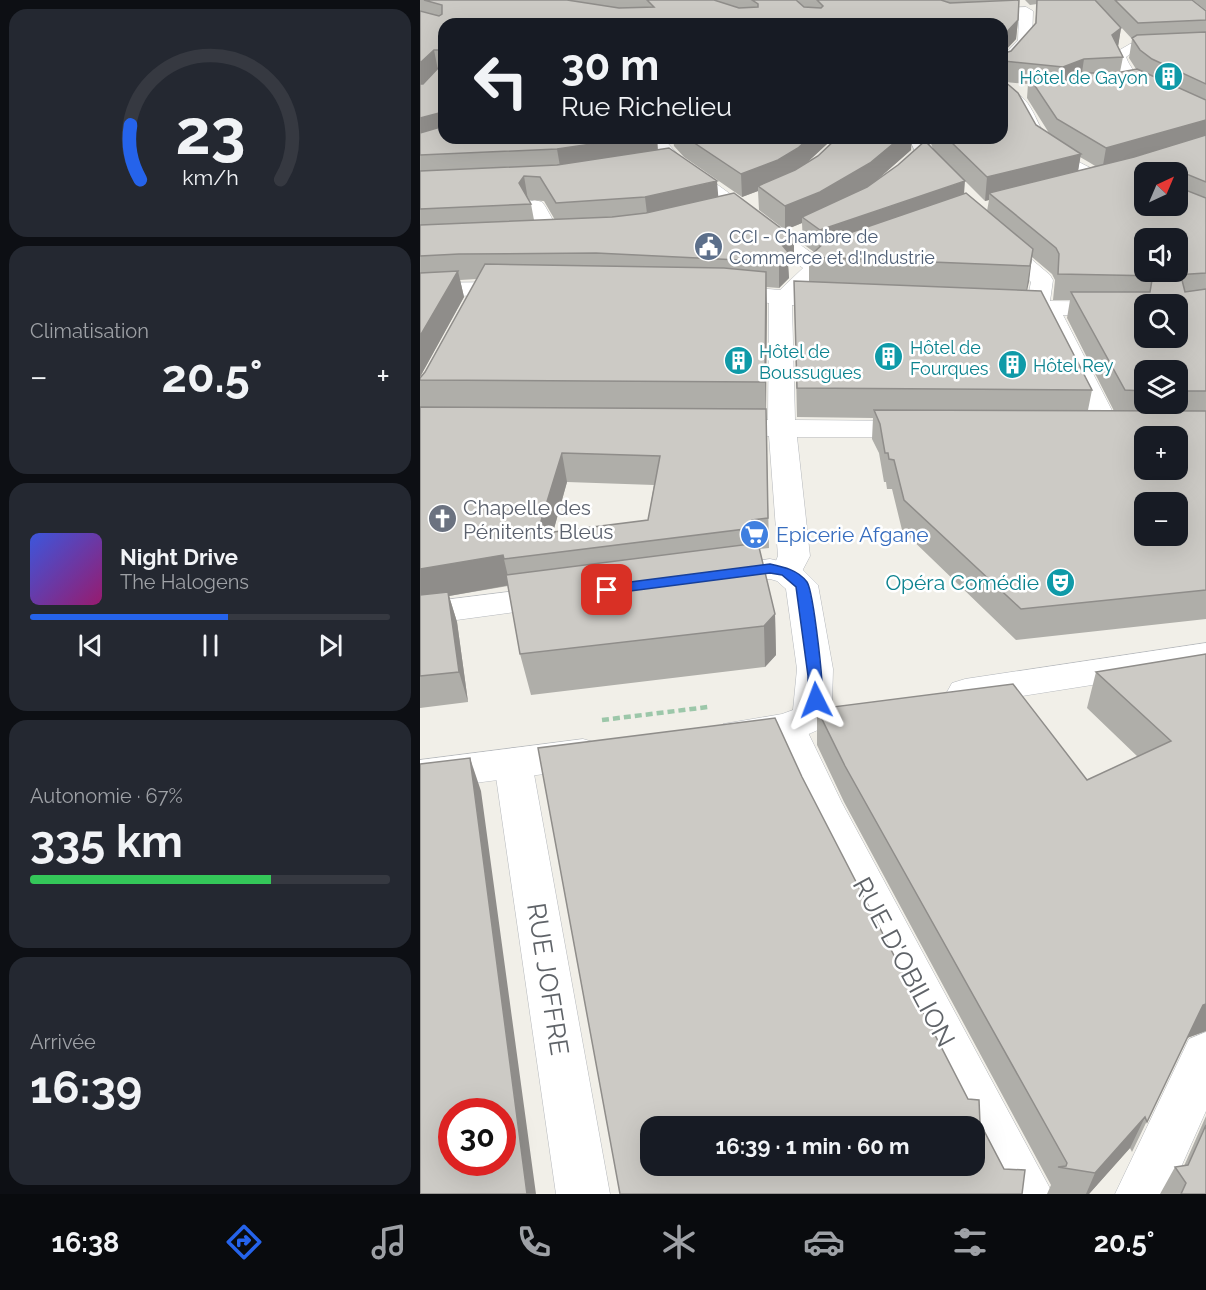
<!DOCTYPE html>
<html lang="fr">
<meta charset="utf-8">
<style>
:root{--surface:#171b24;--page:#242831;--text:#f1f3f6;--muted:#9ea1a6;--line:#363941;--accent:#2563eb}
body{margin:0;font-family:Raleway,sans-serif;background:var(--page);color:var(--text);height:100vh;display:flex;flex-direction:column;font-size:22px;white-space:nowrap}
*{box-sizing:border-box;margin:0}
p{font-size:20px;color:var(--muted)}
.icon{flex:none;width:33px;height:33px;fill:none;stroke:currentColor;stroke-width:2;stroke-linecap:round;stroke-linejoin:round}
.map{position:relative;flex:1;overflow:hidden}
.drawer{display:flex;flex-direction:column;gap:9px;padding:9px;background:#0d0f14;width:420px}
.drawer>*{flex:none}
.top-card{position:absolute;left:18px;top:18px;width:570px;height:126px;border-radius:18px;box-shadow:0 6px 24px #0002;background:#171b24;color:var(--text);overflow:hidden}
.needle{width:39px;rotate:44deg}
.tools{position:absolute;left:714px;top:162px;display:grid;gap:12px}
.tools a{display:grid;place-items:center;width:54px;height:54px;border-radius:12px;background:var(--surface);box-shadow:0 6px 24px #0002;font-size:30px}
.speed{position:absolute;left:18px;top:1098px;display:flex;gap:12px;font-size:30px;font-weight:700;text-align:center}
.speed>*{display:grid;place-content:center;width:78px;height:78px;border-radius:50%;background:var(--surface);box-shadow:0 6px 24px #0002;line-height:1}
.speed .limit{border:9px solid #d22;background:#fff;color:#111}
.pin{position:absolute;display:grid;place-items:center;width:51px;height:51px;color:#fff;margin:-26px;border-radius:12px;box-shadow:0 3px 9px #0006}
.me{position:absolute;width:66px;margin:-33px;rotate:357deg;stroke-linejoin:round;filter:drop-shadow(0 0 4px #0008)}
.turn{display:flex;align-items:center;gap:21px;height:126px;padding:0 24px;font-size:27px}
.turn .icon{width:78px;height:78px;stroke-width:2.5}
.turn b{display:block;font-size:42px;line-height:51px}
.big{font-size:45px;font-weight:700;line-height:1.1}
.drawer .card{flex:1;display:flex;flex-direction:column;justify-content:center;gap:9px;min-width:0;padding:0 21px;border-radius:18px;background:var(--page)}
.drawer .dial{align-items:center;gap:0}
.dial svg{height:156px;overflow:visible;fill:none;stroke:var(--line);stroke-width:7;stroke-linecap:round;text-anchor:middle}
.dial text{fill:var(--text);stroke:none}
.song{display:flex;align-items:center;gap:18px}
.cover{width:72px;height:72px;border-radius:9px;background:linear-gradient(135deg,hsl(230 70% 55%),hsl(320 70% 35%))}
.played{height:6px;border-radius:3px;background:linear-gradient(90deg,var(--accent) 55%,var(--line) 55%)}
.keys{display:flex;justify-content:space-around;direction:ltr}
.heat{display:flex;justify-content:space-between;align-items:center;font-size:33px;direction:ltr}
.charge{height:9px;border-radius:4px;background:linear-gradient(90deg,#34c759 67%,var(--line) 0)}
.trip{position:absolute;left:220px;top:1116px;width:345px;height:60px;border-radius:18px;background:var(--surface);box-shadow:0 6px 24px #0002;font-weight:700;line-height:60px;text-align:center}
.tab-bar{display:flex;height:96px;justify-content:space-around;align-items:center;background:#090b0e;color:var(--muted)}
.tab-bar .icon{width:42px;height:42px}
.tab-bar .selected{color:var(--accent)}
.tab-bar b{font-size:27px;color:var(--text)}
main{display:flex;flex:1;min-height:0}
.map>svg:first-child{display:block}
</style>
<main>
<section class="drawer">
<div class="card dial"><svg viewBox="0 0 100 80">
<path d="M14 69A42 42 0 1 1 86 69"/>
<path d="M14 69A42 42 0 0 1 9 41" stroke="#2563eb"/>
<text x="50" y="56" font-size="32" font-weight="700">23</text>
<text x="50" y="72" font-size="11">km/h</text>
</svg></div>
<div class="card"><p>Climatisation</p>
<div class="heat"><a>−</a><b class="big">20.5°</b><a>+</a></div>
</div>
<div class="card">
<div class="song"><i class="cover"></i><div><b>Night Drive</b><p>The Halogens</p></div></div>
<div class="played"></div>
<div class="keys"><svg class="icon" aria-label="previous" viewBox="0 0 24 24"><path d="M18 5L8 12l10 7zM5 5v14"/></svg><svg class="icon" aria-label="pause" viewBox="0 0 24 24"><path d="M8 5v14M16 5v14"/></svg><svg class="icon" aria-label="next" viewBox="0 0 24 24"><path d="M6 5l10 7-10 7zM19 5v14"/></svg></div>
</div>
<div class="card"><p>Autonomie · 67%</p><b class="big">335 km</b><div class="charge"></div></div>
<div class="card"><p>Arrivée</p><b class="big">16:39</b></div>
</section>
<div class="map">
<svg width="786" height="1194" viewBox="0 0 786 1194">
<rect width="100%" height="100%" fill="#f1efe8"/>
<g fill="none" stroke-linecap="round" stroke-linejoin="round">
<defs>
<path id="pedestrian" d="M606,7L613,11L612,41L587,69L582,71V57L598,40L599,15L555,17L548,13L555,9Z
M786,41V49L713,52L706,57C715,81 735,84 757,94C768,98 776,105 786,110V122L709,85L695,66L691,55L710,44Z
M582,87C617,96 612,124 633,145C647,158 670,167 687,176L689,180L687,184C668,189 622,156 611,141C597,122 605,114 582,99Z
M224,138H243L262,159L404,262L407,267L384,292L426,297L430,302L426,307L418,309L372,305L375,420L496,421L506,423L510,429L506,435L496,437H377L390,556L378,579L367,582L356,579L351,572L358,556L349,436L292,434L288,428L292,422L348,420L349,303L294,297L291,292L294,287L302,285L360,290L383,268L250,167Z
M489,138H507L511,150L538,179L536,183H522L497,156Z
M115,200L122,202L125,206L142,236L139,240H125L122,236L105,206L108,202Z
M577,234L584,236L630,275L633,280L630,301L724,302L733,304H724V316L643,315L702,430L698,436L688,438L678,436L674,430L617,315L578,313L574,308L578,303L607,301L611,282L570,244L567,240L570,236Z
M97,282L105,284L108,289L105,294L0,297V283Z
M786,643V667L545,705L532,701L527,692L532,683L545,679Z
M368,714L381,718L422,803L633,1194H578L555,1149V1126H544L384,808L349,728L355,718Z
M93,748L107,752L112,763L190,1194H136L74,763L79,752Z
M786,1032V1111L749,1194H695L769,1039Z"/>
<path id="minor" d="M350,559L378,565L398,585L413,669L412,702L402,728C373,742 334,754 303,744L297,734L303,724L362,714L373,710L377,669L366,589L357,581L350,579L299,586L288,582L283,575L288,568Z
M135,586L147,589L152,597L147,605L0,625V603Z
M163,739L177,743L182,754L177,765L163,769L0,790V760Z"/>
</defs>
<use href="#pedestrian" stroke="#b5b8bc" stroke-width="1"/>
<use href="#minor" stroke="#b5b8bc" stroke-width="1"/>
<path stroke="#9cc7a9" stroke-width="4.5" stroke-dasharray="7 4" stroke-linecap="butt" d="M182,720L288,707"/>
<use href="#pedestrian" fill="#fff" fill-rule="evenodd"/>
<use href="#minor" fill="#fff" fill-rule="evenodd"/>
</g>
<path fill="#afaea9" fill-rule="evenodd" d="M0,0H599L598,20L596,39L584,52L585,53L591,51L615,25L617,4L610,5L605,0H772L786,11V619L596,640L482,530L472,489H467L466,482H464L459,453L452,439L453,418L377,417L374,281H389V257L394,252L383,244L382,223L365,230L339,210L338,191L322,197L264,157L254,146L253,138H407V144L385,164L491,150L458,179L544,194L567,211L569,200L565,201L513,149L509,138H582V24H24V138H237L238,150L298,197L374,238V263L368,264L369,278L359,288L346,287V409L349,548L339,549L355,614L356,655L345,667L111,695L100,654L88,586L29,596L37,622L48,702L0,708V378L5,372L57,279L40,280L44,297L0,377ZM700,26L712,39L709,58L716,69L700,72L703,57L698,46L701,28ZM585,82L608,84L607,98L629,133L616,125ZM660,157L672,164L675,166L658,171ZM758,172V206H724ZM108,200L124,201L135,220H114L111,204ZM612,257L632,274L635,280L633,300H650L647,318L694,411L668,410L672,390L607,291ZM724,370H758V404H724ZM147,482L234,485L228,520L133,532Z
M773,0H786V10Z
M786,654V1031L767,1038L712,1152L710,1148L669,1194H627L631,1185L424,802L397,745V709L667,780L718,757L667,708L676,672Z
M786,1116V1194H740L755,1167L764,1166Z"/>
<path fill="#8f8d8a" d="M598,20L596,39L582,54V37Z
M701,28L698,47L692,35Z
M14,50L18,70L0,88V63Z
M664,59L661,79L640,88L643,67Z
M19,113L24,135L0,142V118Z
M786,120V138L682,171L686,148Z
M213,138H237L238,157L141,172L137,149Z
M389,138H407V144L378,171L338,186V191L322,197L321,174Z
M480,138H492L491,150L449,187L382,217V223L365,230V206Z
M661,154L657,177L569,193V200L565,201L567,177Z
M764,173L759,197L758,196L761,180Z
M104,176L108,200L99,183Z
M297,181L299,205L228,222L225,197Z
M545,181L543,207L399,256L400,230Z
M374,238V263L368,264L369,278L359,288V262L362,245L366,239Z
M613,249L609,282L605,299L610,266Z
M38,271L44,297L0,377V336Z
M346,272L347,305L346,418L345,382Z
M142,453L147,482L127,554L117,534Z
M83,555L90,585L29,596L37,622L48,702L39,672L0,601V569Z
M355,614L356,655L345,667L344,626Z
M50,758L61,791L116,1194H107Z
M786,1004V1031L767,1038L783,1005Z
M725,1117L710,1148L669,1194H666L675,1173Z"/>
<path fill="#cccac5" stroke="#8f8d8a" stroke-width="1.5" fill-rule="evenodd" d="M4,0H147L199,8L234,7L227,0H294L319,8L338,7V4L332,0H376L384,7L401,8L403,6L397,0H521L530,3L599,0L598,20L582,37V24H24V113H19L0,118V84H3L21,65L22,50H14L0,63V11L19,16L22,14V5Z
M617,0H675L701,28L692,35L703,57L664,59L643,67L584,61L582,64V51L585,53L591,51L616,23Z
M695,0H772L786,11V20L718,23Z
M786,32V84L732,59L720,50L712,38L717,35Z
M582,64L583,80L598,93L616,125L661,154L567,177L527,138H582Z
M717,69L786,100V120L686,148L637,119L609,77L645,81L668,73H696Z
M24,126V138H213L137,149L0,155V133Z
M786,135V182L764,173L761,180H758V172H724V206H758V187L786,198V273L755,275L754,279L762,280L765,292L786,289V391H758V370H724V391L705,390L651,292H730L732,280L740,279V276L638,274L639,254L636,248L569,193L714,157ZM724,238H758V272H724ZM724,304H758V338H724Z
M267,138H389L378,148L358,160L321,174Z
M417,138H480L450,163L400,192L365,206L338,186L375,170L398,156Z
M505,141L545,181L400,230L382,217L447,187L478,165Z
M249,148L297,181L225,197L136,203L120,177L104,176L99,183L111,204L0,209V171L137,165Z
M314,193L374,238L366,239L362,245L368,252L359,262L176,253L39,254L0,256V225L192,217L226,213Z
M546,193L613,249L610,266L389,257L406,241Z
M65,264L304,268L346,272L345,382L0,380V378L5,372Z
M38,271L0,336V273Z
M374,281L621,291L672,390L377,388Z
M0,407L346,409L348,518L332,520L333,528L84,559L83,555L0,569ZM142,453L240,456L228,520L117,534Z
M454,410L786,411V590L601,609L484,500L474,460L469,459L468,453H465L460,424ZM724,436H758V470H724ZM724,502H758V536H724Z
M338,543L355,614L344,626L100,654L86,575Z
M28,592L39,672L0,676V595Z
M786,654V1004L783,1005L727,1122L725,1117L675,1173L638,1167L646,1166L647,1163L425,766L397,709L593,684L667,780L751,741L676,672Z
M355,718L382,777L548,1099L559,1100L560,1123L584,1169L605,1170L602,1194H200L118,748ZM231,1126H555V1166H231Z
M50,758L107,1194H0V764ZM32,1112H82V1162H32Z
M786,1125V1194H761L766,1183L755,1167L768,1165Z"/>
<path fill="#2563eb" stroke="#184099" stroke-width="1.5" d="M350,564C364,567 378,570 387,582C393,591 406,694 401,704L396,705L388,700V676L376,587L362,575L350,573L187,594L180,590L187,585Z"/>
<defs>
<symbol id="building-disc" viewBox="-11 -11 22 22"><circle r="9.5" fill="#0f9aa8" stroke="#fff"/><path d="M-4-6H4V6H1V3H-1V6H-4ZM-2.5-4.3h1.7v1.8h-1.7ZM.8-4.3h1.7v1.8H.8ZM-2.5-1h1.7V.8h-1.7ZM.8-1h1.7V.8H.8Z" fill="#fff"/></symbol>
<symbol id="civic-disc" viewBox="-11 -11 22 22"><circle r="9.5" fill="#5c6f8a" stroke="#fff"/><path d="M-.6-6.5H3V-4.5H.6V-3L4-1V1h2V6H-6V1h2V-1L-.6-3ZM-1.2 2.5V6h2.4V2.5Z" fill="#fff"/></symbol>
<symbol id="church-disc" viewBox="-11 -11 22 22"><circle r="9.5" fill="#6b7280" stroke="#fff"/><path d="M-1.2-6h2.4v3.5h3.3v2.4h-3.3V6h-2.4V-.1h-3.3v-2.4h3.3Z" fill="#fff"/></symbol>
<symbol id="supermarket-disc" viewBox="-11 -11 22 22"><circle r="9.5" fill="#3f7fe0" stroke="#fff"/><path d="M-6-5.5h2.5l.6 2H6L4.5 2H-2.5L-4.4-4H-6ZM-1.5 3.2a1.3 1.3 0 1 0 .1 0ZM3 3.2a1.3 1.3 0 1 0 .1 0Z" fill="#fff"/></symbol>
<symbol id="theatre-disc" viewBox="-11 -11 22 22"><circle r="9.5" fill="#0f9aa8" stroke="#fff"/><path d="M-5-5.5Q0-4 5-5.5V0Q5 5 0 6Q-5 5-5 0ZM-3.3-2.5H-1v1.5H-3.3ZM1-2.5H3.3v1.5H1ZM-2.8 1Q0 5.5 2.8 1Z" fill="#fff"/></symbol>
</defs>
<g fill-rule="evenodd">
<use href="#building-disc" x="732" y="60" width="33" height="33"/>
<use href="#civic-disc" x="272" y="230" width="33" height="33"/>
<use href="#building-disc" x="452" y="340" width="33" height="33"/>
<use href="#building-disc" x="302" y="344" width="33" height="33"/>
<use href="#building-disc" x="576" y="348" width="33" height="33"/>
<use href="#church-disc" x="6" y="502" width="33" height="33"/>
<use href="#supermarket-disc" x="318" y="518" width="33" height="33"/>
<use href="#theatre-disc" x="624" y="566" width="33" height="33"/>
</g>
<g text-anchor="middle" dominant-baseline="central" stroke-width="5" stroke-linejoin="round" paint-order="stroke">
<g font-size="18" fill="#0d838f" stroke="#fff" text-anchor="start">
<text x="728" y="77" text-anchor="end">Hôtel de Gayon</text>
<text x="490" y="347">Hôtel de<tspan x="490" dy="21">Fourques</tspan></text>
<text x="339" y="351">Hôtel de<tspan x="339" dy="21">Boussugues</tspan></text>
<text x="613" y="365">Hôtel Rey</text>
</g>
<g font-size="18" fill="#4e5e75" stroke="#fff" text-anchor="start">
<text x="309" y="236">CCI - Chambre de<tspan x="309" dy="21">Commerce et d'Industrie</tspan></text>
</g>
<g font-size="21" fill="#5b616d" stroke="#fff" text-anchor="start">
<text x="43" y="507">Chapelle des<tspan x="43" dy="24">Pénitents Bleus</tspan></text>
</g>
<g font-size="21" fill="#366cbe" stroke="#fff" text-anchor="start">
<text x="356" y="534">Epicerie Afgane</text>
</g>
<g font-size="21" fill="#0d838f" stroke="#fff" text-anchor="end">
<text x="619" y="582">Opéra Comédie</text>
</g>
<g font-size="26" fill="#5f6368" stroke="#fff">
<text transform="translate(484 962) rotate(62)">RUE D'OBILION</text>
<text transform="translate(128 979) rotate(81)">RUE JOFFRE</text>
</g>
</g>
</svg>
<div class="tools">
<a><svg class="needle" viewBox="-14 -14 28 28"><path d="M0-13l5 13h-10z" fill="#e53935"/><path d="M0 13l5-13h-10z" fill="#9ea1a6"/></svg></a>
<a><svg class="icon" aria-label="sound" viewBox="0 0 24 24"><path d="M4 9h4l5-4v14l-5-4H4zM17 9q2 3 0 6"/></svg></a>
<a><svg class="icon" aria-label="search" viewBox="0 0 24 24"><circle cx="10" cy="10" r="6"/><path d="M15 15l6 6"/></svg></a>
<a><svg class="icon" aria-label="layers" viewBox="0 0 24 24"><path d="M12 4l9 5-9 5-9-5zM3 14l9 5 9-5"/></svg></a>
<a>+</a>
<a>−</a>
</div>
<div class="speed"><div class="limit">30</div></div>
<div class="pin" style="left:187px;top:590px;background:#d93025"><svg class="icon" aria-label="arrive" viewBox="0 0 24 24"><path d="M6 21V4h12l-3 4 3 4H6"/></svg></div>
<svg class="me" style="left:396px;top:700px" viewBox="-20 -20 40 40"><path d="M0-17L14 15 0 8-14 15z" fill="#2563eb" stroke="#fff" stroke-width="4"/></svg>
<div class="trip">16:39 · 1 min · 60 m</div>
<div class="top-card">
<div class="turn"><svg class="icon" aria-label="left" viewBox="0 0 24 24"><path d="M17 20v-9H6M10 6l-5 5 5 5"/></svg><div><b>30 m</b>Rue Richelieu</div></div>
</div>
</div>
</main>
<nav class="tab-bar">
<b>16:38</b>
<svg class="icon selected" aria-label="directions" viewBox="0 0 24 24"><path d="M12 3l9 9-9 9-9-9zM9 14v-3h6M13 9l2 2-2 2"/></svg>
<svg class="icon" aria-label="music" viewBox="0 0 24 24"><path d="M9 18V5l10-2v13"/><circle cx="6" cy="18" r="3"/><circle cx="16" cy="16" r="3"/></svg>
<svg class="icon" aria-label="phone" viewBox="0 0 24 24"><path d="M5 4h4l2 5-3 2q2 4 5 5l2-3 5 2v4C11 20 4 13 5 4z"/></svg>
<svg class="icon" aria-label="climate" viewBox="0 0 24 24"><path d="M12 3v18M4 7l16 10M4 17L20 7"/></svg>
<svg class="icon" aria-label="car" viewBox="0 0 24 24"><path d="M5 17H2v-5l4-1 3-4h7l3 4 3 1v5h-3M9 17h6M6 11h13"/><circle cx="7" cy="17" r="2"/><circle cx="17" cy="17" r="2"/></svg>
<svg class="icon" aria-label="filters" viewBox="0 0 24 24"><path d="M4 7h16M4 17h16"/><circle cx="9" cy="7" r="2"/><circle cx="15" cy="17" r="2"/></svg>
<b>20.5°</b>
</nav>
